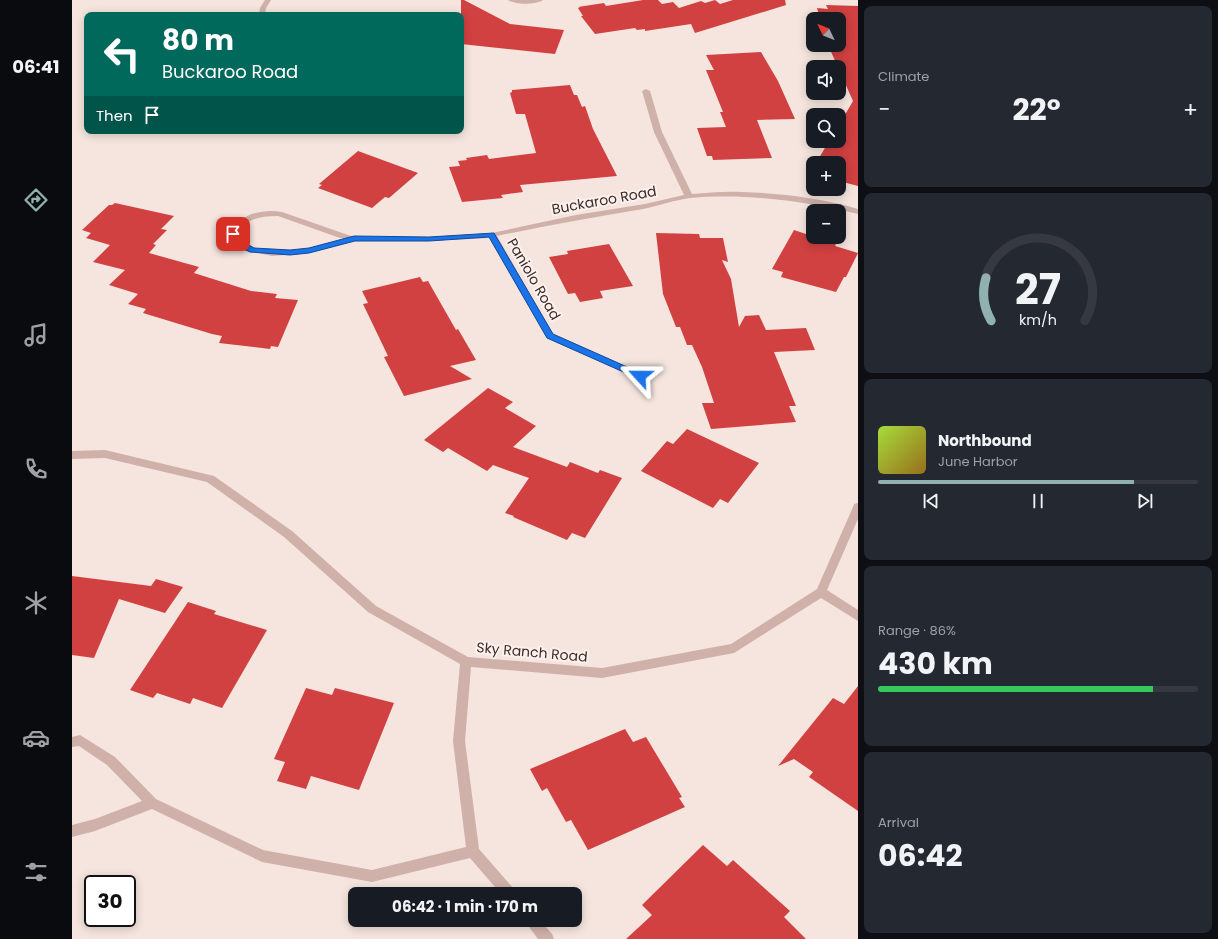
<!DOCTYPE html>
<meta charset="utf-8">
<style>
:root{--surface:#171b24;--page:#242831;--text:#f1f3f6;--muted:#9ea1a6;--line:#363941;--accent:#90b1ae}
body{margin:0;font-family:Poppins,sans-serif;background:var(--page);color:var(--text);height:100vh;display:flex;flex-direction:column;font-size:15px;white-space:nowrap}
*{box-sizing:border-box;margin:0}
p{font-size:13px;color:var(--muted)}
.icon{flex:none;width:22px;height:22px;fill:none;stroke:currentColor;stroke-width:2;stroke-linecap:round;stroke-linejoin:round}
.map{position:relative;flex:1;overflow:hidden}
.panel{display:flex;flex-direction:column;gap:6px;padding:6px;background:#0d0f14;width:360px}
.panel>*{flex:none}
.hud{position:absolute;left:12px;top:12px;width:380px;height:122px;border-radius:8px;box-shadow:0 2px 10px #0003;background:#00695c;color:#fff;overflow:hidden}
.needle{width:26px;rotate:313deg}
.fabs{position:absolute;left:734px;top:12px;display:grid;gap:8px}
.fabs a{display:grid;place-items:center;width:40px;height:40px;border-radius:8px;background:var(--surface);box-shadow:0 2px 10px #0003;font-size:20px}
.speed{position:absolute;left:12px;top:875px;display:flex;gap:8px;font-size:20px;font-weight:700;text-align:center}
.speed>*{display:grid;place-content:center;width:52px;height:52px;border-radius:50%;background:var(--surface);box-shadow:0 2px 10px #0003;line-height:1}
.speed .limit{border:2px solid #111;border-radius:6px;background:#fff;color:#111}
.pin{position:absolute;display:grid;place-items:center;width:34px;height:34px;color:#fff;margin:-17px;border-radius:8px;box-shadow:0 2px 6px #0006}
.me{position:absolute;width:44px;margin:-22px;rotate:294deg;stroke-linejoin:round;filter:drop-shadow(0 0 3px #0008)}
.turn{display:flex;align-items:center;gap:14px;height:84px;padding:0 12px;font-size:18px}
.turn .icon{width:52px;height:52px;stroke-width:2.5}
.turn b{display:block;font-size:28px;line-height:34px}
.then{display:flex;align-items:center;height:38px;padding:0 12px;background:#0003;gap:8px;font-size:15px}
.big{font-size:30px;font-weight:700;line-height:1.1}
.panel .widget{flex:1;display:flex;flex-direction:column;justify-content:center;gap:6px;min-width:0;padding:0 14px;border-radius:8px;background:var(--page)}
.panel .dial{align-items:center;gap:0}
.dial svg{height:104px;overflow:visible;fill:none;stroke:var(--line);stroke-width:7;stroke-linecap:round;text-anchor:middle}
.dial text{fill:var(--text);stroke:none}
.song{display:flex;align-items:center;gap:12px}
.cover{width:48px;height:48px;border-radius:6px;background:linear-gradient(135deg,hsl(80 70% 55%),hsl(40 70% 35%))}
.played{height:4px;border-radius:2px;background:linear-gradient(90deg,var(--accent) 80%,var(--line) 80%)}
.keys{display:flex;justify-content:space-around;direction:ltr}
.heat{display:flex;justify-content:space-between;align-items:center;font-size:22px;direction:ltr}
.charge{height:6px;border-radius:3px;background:linear-gradient(90deg,#34c759 86%,var(--line) 0)}
.trip{position:absolute;left:276px;top:887px;width:234px;height:40px;border-radius:8px;background:var(--surface);box-shadow:0 2px 10px #0003;font-weight:700;line-height:40px;text-align:center}
main{display:flex;flex:1;min-height:0}
.tabs{display:flex;flex-direction:column;width:72px;justify-content:space-around;align-items:center;background:#090b0e;color:var(--muted)}
.tabs .icon{width:28px;height:28px}
.tabs .selected{color:var(--accent)}
.tabs b{font-size:18px;color:var(--text)}
.map>svg:first-child{display:block}
</style>
<main>
<nav class="tabs">
<b>06:41</b>
<svg class="icon selected" aria-label="directions" viewBox="0 0 24 24"><path d="M12 3l9 9-9 9-9-9zM9 14v-3h6M13 9l2 2-2 2"/></svg>
<svg class="icon" aria-label="music" viewBox="0 0 24 24"><path d="M9 18V5l10-2v13"/><circle cx="6" cy="18" r="3"/><circle cx="16" cy="16" r="3"/></svg>
<svg class="icon" aria-label="phone" viewBox="0 0 24 24"><path d="M5 4h4l2 5-3 2q2 4 5 5l2-3 5 2v4C11 20 4 13 5 4z"/></svg>
<svg class="icon" aria-label="climate" viewBox="0 0 24 24"><path d="M12 3v18M4 7l16 10M4 17L20 7"/></svg>
<svg class="icon" aria-label="car" viewBox="0 0 24 24"><path d="M5 17H2v-5l4-1 3-4h7l3 4 3 1v5h-3M9 17h6M6 11h13"/><circle cx="7" cy="17" r="2"/><circle cx="17" cy="17" r="2"/></svg>
<svg class="icon" aria-label="filters" viewBox="0 0 24 24"><path d="M4 7h16M4 17h16"/><circle cx="9" cy="7" r="2"/><circle cx="15" cy="17" r="2"/></svg>
</nav>
<div class="map">
<svg width="786" height="939" viewBox="0 0 786 939">
<rect width="100%" height="100%" fill="#f5e5de"/>
<path fill="#d14141" d="M389,0H392L438,24L492,30L483,54L389,44Z
M571,0H586L590,4L601,2L607,8L629,1L633,3L643,0L648,4L661,0H713L714,5L623,33L619,24L573,31V29L565,30L563,28L523,34L509,16H511L506,8H508L506,7L532,3L534,6Z
M754,5L786,6V186L767,181V163H744L757,141H767V125L781,101L756,45H767V19H748L745,8L756,9Z
M689,52L706,81L723,119L685,120L700,158L641,160L640,156H635L625,128L654,127L648,112H651L634,70H642L634,55Z
M498,85L502,95H505L510,107L513,106L521,129L545,176L448,185L451,192L429,195L431,198L390,202L377,167L388,166L386,161L395,160L394,158L415,155L417,159L464,153L453,114H444L438,93L440,92V90Z
M286,151L346,173L317,198L313,197L300,208L246,188L250,185L247,184Z
M43,203L102,216L89,229L95,230L81,244L84,245L77,253L127,267L122,273L179,291L205,294L203,298L226,300L206,347L199,346L198,349L147,343L150,336L140,334L71,313L74,309L56,304L66,294L37,285L53,270L21,262L38,245L14,238L19,233L10,230L37,205H40Z
M722,230L764,244L763,246L786,253L774,277H772L764,292L709,277L711,272L700,269Z
M584,233L627,234L628,238H651L656,262L650,260L659,279L667,327L673,316L687,315L694,330L734,328L743,350L702,352L724,406H717L724,422L639,429L630,403H642L630,367L620,345H615L608,327H604L591,294Z
M537,244L561,286L528,291L531,298L508,302L503,293L496,294L477,257L496,254L495,251Z
M348,277L351,282L356,281L384,330L386,329L404,360L378,366L400,379L332,396L312,357L316,356L291,304L296,303L290,291Z
M416,388L441,402L433,408L464,426L441,447L495,467L498,462L526,473L528,470L550,478L513,538L500,533L495,540L441,517L442,516L433,513L457,478L421,465L415,471L376,448L371,452L352,440Z
M615,429L687,463L656,503L648,499L641,508L569,471L595,441L601,444Z
M0,576L79,586L84,579L111,587L93,613L47,599L22,658L0,655Z
M116,602L144,611L142,614L195,630L150,708L121,698L118,704L85,693L81,698L58,690Z
M786,686V811L737,777L741,772L722,759L706,766L761,698L772,704Z
M234,688L260,695L263,688L322,703L287,790L239,776L234,789L205,781L213,762L202,759Z
M553,729L561,742L574,737L610,797L607,798L613,807L516,850L499,820L494,822L475,788L470,791L458,769Z
M631,845L655,866L661,860L718,911L712,917L734,939H554L580,915L570,905Z"/>
<g fill="none" stroke-linecap="round" stroke-linejoin="round">
<path fill="#cfb1a9" fill-rule="evenodd" d="M193,0H199L194,8L193,15H187L188,8Z
M436,0H471C463,5 444,5 436,0Z
M574,89L578,91L590,132L620,194C636,193 653,191 669,192C708,193 749,198 786,209V214C732,201 674,193 618,198C602,200 586,206 571,209C522,217 473,226 425,236L481,334L571,374L573,376L571,378H565L475,338L417,238L357,241H282L236,253L200,256L181,252L168,246L157,234C167,215 189,208 210,212L282,237H357L420,233L504,215L573,204L612,195L582,132L570,91ZM206,216L265,237L273,239C247,246 197,260 174,243C170,241 168,237 165,234C174,218 190,216 206,216Z
M33,450L142,476L220,531L304,606L396,657L530,668L659,644L745,589L781,507L782,504L786,503V519L755,590L786,610V621L749,598L662,653L530,678L399,667L393,741L407,849L442,889L444,894H429L398,858L300,882L190,862L80,809L23,831L0,837V825L23,819L70,801L35,765L7,746L0,747V737L8,735L43,757L84,799L191,850L300,870L394,847L381,741L388,664L296,612L212,537L135,482L33,458L0,459V451Z
M452,920H468L480,934L482,939H466Z"/>
</g>
<path fill="#1a73e8" stroke="#114b97" d="M161,232L164,233L168,240L182,248L218,250L237,248L282,236L357,237L422,233L481,334L571,374L572,376L571,378H565L475,338L417,237L357,241H283L237,253L218,255L178,252L169,248L162,243L157,234Z"/>
<g text-anchor="middle" dominant-baseline="central" stroke-width="4" stroke-linejoin="round" paint-order="stroke">
<g font-size="14" fill="#3b2b29" stroke="#fcf1ec">
<text transform="translate(532 200) rotate(-10)">Buckaroo Road</text>
<text transform="translate(462 279) rotate(60)">Paniolo Road</text>
<text transform="translate(460 652) rotate(5)">Sky Ranch Road</text>
</g>
</g>
</svg>
<div class="fabs">
<a><svg class="needle" viewBox="-14 -14 28 28"><path d="M0-13l5 13h-10z" fill="#e53935"/><path d="M0 13l5-13h-10z" fill="#9ea1a6"/></svg></a>
<a><svg class="icon" aria-label="sound" viewBox="0 0 24 24"><path d="M4 9h4l5-4v14l-5-4H4zM17 9q2 3 0 6"/></svg></a>
<a><svg class="icon" aria-label="search" viewBox="0 0 24 24"><circle cx="10" cy="10" r="6"/><path d="M15 15l6 6"/></svg></a>
<a>+</a>
<a>−</a>
</div>
<div class="speed"><div class="limit">30</div></div>
<div class="pin" style="left:161px;top:234px;background:#d93025"><svg class="icon" aria-label="arrive" viewBox="0 0 24 24"><path d="M6 21V4h12l-3 4 3 4H6"/></svg></div>
<svg class="me" style="left:568px;top:376px" viewBox="-20 -20 40 40"><path d="M0-17L14 15 0 8-14 15z" fill="#1a73e8" stroke="#fff" stroke-width="4"/></svg>
<div class="trip">06:42 · 1 min · 170 m</div>
<div class="hud">
<div class="turn"><svg class="icon" aria-label="left" viewBox="0 0 24 24"><path d="M17 20v-9H6M10 6l-5 5 5 5"/></svg><div><b>80 m</b>Buckaroo Road</div></div>
<div class="then">Then<svg class="icon" aria-label="arrive" viewBox="0 0 24 24"><path d="M6 21V4h12l-3 4 3 4H6"/></svg></div>
</div>
</div>
<section class="panel">
<div class="widget"><p>Climate</p>
<div class="heat"><a>−</a><b class="big">22°</b><a>+</a></div>
</div>
<div class="widget dial"><svg viewBox="0 0 100 80">
<path d="M14 69A42 42 0 1 1 86 69"/>
<path d="M14 69A42 42 0 0 1 10 36" stroke="#90b1ae"/>
<text x="50" y="56" font-size="32" font-weight="700">27</text>
<text x="50" y="72" font-size="11">km/h</text>
</svg></div>
<div class="widget">
<div class="song"><i class="cover"></i><div><b>Northbound</b><p>June Harbor</p></div></div>
<div class="played"></div>
<div class="keys"><svg class="icon" aria-label="previous" viewBox="0 0 24 24"><path d="M18 5L8 12l10 7zM5 5v14"/></svg><svg class="icon" aria-label="pause" viewBox="0 0 24 24"><path d="M8 5v14M16 5v14"/></svg><svg class="icon" aria-label="next" viewBox="0 0 24 24"><path d="M6 5l10 7-10 7zM19 5v14"/></svg></div>
</div>
<div class="widget"><p>Range · 86%</p><b class="big">430 km</b><div class="charge"></div></div>
<div class="widget"><p>Arrival</p><b class="big">06:42</b></div>
</section>
</main>
